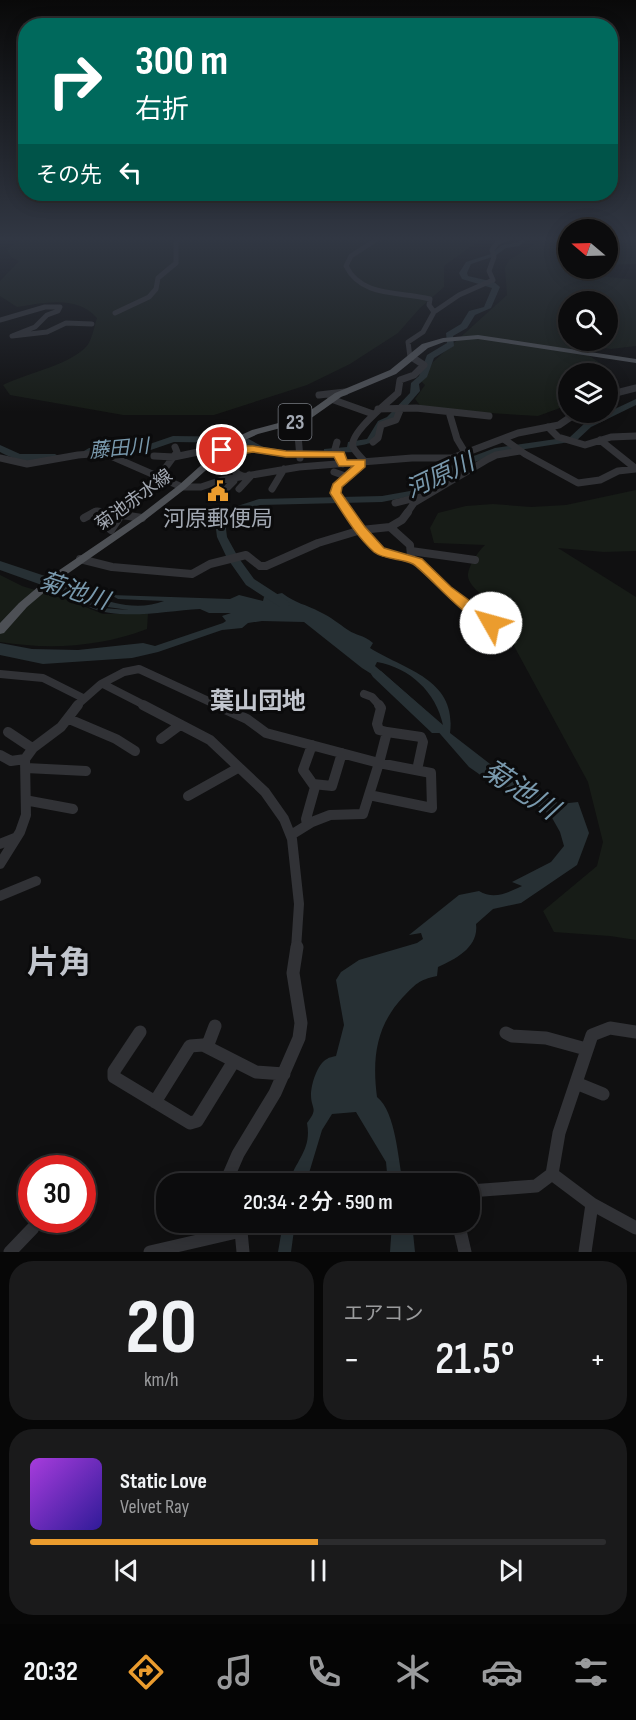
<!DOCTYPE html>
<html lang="ja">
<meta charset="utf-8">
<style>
:root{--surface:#0c0c0d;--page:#1a1a1b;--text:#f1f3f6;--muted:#9a9b9d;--line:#2c2c2e;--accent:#eb9c2e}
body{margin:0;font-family:"Sofia Sans Condensed","Noto Sans JP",sans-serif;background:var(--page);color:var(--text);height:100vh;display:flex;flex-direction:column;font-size:22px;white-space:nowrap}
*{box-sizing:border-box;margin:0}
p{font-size:20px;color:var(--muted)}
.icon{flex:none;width:33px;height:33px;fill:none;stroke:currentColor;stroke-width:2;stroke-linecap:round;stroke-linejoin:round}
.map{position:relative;height:1252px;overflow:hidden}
.sheet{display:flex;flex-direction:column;gap:9px;padding:9px;background:#070707;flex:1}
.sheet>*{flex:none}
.hud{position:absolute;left:18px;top:18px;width:600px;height:183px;border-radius:24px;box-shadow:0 3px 15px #0003,0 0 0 2px var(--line);background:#00695c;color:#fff;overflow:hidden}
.needle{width:39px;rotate:289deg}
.controls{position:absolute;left:558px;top:219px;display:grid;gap:12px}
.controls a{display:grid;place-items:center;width:60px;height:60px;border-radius:50%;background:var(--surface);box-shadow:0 3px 15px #0003,0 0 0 2px var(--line);font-size:30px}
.speed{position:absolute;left:18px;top:1155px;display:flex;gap:12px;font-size:30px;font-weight:700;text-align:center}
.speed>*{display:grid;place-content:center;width:78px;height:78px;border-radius:50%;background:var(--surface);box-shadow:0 3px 15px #0003,0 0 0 2px var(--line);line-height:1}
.speed .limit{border:9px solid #d22;background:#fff;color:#111}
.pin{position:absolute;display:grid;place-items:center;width:51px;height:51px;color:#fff;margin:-26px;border:3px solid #fff;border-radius:50%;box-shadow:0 2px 6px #0007}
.me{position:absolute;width:66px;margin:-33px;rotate:308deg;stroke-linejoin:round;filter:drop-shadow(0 0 4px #0008)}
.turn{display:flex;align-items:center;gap:21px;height:126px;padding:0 18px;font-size:27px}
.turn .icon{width:78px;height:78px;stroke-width:2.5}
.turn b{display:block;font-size:42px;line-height:51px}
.then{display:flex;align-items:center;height:57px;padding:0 18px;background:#0003;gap:12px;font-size:22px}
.big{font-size:45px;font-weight:600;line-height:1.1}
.sheet .widget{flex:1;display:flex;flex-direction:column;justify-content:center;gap:9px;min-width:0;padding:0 21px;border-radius:24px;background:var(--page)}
.sheet .dial{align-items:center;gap:0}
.dial b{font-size:78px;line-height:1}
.song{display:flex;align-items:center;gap:18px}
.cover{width:72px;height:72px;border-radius:9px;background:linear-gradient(135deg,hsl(280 70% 55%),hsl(250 70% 35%))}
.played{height:6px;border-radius:3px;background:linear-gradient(90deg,var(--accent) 50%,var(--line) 50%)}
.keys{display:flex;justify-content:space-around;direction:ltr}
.heat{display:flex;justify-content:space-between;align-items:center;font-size:33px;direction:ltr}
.sheet .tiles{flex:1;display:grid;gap:9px;grid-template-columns:1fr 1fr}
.widget:last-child{grid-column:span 2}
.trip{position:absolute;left:156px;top:1173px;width:324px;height:60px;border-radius:24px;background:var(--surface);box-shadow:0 3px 15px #0003,0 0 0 2px var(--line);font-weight:600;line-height:60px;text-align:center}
.dock{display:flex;height:96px;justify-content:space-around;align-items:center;background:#050505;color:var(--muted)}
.dock .icon{width:42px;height:42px}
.dock .selected{color:var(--accent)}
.dock b{font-size:27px;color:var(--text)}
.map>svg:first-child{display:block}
</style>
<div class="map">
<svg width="636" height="1252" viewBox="0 0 636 1252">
<rect width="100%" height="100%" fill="#101011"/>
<path fill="#171c17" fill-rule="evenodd" d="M26,237H484L444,266V287L420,308L398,333L350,364L307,385L214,415H123L10,395L3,385C27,373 66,366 85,348C92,342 94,326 97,318C76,295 45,303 17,307L0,296V281L19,261L11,257L7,249Z
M547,237H568V268L604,269L600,276L636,280V346L611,349L570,343L609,369L614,378L608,380V374H568V405L538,416L423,409L415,399L425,385L421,381L433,362L507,295L505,268L509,260ZM568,302H608V340H568Z
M608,237H636V264L608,265Z
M636,490V551L604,552L558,548L636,597V940L610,936L554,932L543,911L597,866L603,842L588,782L490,602C484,596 472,588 469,580C464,571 479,550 485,545L434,543L430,528L438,513L466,506L493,504L531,507L566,505Z
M0,575L22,586L68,600L103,614H148L147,629C99,647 51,650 0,642Z"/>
<path fill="#273034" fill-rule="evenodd" d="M0,561L66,583L102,592L93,595C113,605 142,610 164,601L118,599L111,595L230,599L239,595L263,601L264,597L282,593C297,604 305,604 320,612C331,617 339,624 348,630C357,636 362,634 373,643L370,648C405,670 457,679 450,733L494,767L532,790L560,804L578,802L589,833L577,865L521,903L493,909L476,924C479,947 456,959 438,967L437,976C418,980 416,984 403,997C376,1026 372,1058 377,1097C396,1112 398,1160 403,1183H388L386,1162L356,1112L332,1114L322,1130L306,1183H289C296,1159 312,1150 307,1123C319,1108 311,1109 311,1095C311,1085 317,1064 327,1059C329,1057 333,1057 336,1056L344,1025L336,980L341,972L359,960L417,943L423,939L421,933L409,935L459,895L479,891C494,900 507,893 522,886L512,882L551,862L564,846L560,832L551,816L531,801L499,788L469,767L408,697L362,668L304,622L262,621L248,623L242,628L222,630L158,652L132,658L43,664L0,655V643L32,649L78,650L143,643L155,646L223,623L226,621L222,616L231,613H209L200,609C165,611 120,621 89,607L129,610L86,604L64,593L0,570ZM377,662C410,668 436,692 443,725L375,666Z
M283,1223H295L291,1252H278Z
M392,1223H412L415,1252H390Z"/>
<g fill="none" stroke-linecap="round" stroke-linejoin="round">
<path fill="#273034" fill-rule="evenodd" d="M524,237H531L519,246L506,248L495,256L471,264L467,273L468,276L494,282L500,287L491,308L475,315L467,328L453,336L454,346L434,358L427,377L419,384L420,391L394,421L385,425C377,442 375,443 356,446V452L324,453V449L347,447L348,442L367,439L378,421L387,417L410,393L411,383L419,376L427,355L447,343L446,333L461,324L469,311L484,307L492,288L462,279L459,273L466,262L491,254L502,245L515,243Z
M636,399V405L591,427L576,441L500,453L461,467L440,484L417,495L382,502L260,505L233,514L227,521L226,529L227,537L238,557L254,579L288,601L290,604L288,607H280L246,585L227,558L217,537L216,529L217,521L225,510L259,499L382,496L410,491L432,480L455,463L495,448L570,437L585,423Z
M173,436L245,437L269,450L264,453C256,451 248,449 242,443L174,442L139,454H89L84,451L89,448H138Z
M0,445L20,454H55L60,457C45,467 15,461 0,452Z
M377,670L381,671L442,725L444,729L442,733H432L373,677L371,674L373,671Z"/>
<path stroke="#313236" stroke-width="5" d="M380,237L351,256L346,266C362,298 400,291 430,299L429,305L434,312
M115,313L149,297L156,289L158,278L176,263V243L179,237
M0,320L45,307H60L58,311L47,315L35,327L12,336L47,332L66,323L92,324
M417,360L410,357L408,342L423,332L434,312L459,295L493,280L489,271L494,257L492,250L497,243L510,237"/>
<path stroke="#313236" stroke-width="7" d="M319,395L345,392
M608,395L636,388
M331,399L373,414
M378,409L416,408L489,416
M449,412L457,439L466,454
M548,427L558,437L585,445L611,437L636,436
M298,435L300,458
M505,440L525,454L578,483L600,480L618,471L636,469
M600,440L635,468
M337,442L335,449L340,454
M373,442L378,438L381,425L396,420L401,408
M154,456L174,457L208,450L253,449L286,454H340L343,464
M236,457V473L242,476
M0,458L27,464L78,455L104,453L182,487H201L222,480L299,467L412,458H452L518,433L559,425L578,412
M365,462C362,458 355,452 353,447C348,434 389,401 398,393L400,380L414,375L424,365L413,358
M334,472L348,477
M239,489L250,477L249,475
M272,489L284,469
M224,491L234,481L233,478
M395,503L419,497
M93,513L97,511L112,513
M122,513L158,478L177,452L175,447
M348,513C327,485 340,483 361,462
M407,513L414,503L488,459L496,455L520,451"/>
<path stroke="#313236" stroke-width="8" d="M102,512L142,518
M347,512L380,551L417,561L446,590L491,623
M84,518L95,512
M390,527L410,545L411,556
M111,530L123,512
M411,551L475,560
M80,559L112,567L192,574L210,564L246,555L260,566H266L318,543L361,530L390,527L402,520L408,512
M0,674L43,678L83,698
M103,684L146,706
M364,694L372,697L380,706
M76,706L101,684L124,672L139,669L219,706"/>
<path stroke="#313236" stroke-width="10" d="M143,705L210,740L265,792L284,819L292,839L299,904L296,949
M216,705L247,719L266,733L379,763L363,814L330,815L312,822L291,835
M69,719L116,739L135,751
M8,732L32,748
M387,732L421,737L423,742L417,770
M161,739L180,725
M0,755L11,761L25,759
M26,768L86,771
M313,784L332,786L342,753
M369,795L432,808L431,773L379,763L387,732L379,730L377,724L381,708L379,705
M188,796L238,768
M26,803L30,801L73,809
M307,825L306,819L315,787L303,770L312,745
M0,844L17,837
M0,864L20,832L26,815L25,759L33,748L61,727L78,705
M0,896L36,881"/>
<path stroke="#313236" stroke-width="13" d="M140,1032L114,1071V1077L190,1123L197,1121L234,1061
M506,1033L512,1036L546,1038L586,1049
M207,1047L215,1026
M576,1083L603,1094
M155,1102L190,1046L203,1045L256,1072L284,1074
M552,1174L559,1133L592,1035L610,1028L636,1032
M552,1174L592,1204L636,1228
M225,1184L238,1154L275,1093L299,1038L301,1023L293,973L297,947
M470,1191L536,1186L552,1174
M458,1222L465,1252
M205,1237L210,1222
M10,1252L33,1228
M150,1252L241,1231L243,1252
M585,1252L592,1204"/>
<path fill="#4d5055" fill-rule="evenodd" d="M478,335L636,359V363L478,339L444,342L428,348L396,374L341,397L307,421L258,434L234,445L185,489L145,520L60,579L27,607L4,633L0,634V623L19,603L52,575L139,516L179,485L228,441L252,430L301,417L335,393L390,370L422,344L443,338Z"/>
</g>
<linearGradient id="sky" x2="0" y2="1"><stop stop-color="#090909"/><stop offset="0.58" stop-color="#313743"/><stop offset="1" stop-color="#313743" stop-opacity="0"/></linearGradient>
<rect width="636" height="412" fill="url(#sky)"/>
<path fill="#eb9c2e" stroke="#99651e" stroke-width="1.5" d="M222,446H253L286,451L344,452L347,460H365V467L342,487L341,493L365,527L384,548L422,559L451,587L496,620L498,623L496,626C475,632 430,575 413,564C402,558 384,560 374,552C356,536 343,513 330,493L333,484L353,466H339L334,457H286L253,452L241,454L218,452V447Z"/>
<defs>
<symbol id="civic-bare" viewBox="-9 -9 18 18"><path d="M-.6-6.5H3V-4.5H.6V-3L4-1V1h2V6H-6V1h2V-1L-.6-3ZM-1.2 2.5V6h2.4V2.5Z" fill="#eb9c2e" stroke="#0b0b0c" stroke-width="2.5" paint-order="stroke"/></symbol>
</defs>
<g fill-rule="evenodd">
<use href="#civic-bare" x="203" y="476" width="30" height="30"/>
</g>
<g text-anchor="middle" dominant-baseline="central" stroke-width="6" stroke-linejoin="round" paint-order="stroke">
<g font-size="18" fill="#a2a8b2" stroke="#0b0b0c">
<text transform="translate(134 500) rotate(-36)">菊池赤水線</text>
</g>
<g font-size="20" font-style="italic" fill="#7999ad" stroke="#0b0b0c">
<text transform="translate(119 449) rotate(-5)">藤田川</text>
</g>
<rect fill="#0b0b0c" stroke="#757980" stroke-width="1.5" x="278.5" y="404" width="33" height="36" rx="4.5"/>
<g font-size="21" font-weight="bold" fill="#a2a8b2">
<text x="295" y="422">23</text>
</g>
<g font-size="22" fill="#a2a8b2" stroke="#0b0b0c">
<text x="218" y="519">河原郵便局</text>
</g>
<g font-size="24" font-style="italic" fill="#7999ad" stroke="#0b0b0c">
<text transform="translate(440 476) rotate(-25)">河原川</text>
<text transform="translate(74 591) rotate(18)">菊池川</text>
</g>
<g font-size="24" font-weight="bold" fill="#c2c6ce" stroke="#0b0b0c">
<text x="258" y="701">葉山団地</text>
</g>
<g font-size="28" font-style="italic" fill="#7999ad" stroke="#0b0b0c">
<text transform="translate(520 790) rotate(33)">菊池川</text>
</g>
<g font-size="32" font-weight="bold" fill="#c2c6ce" stroke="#0b0b0c">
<text x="59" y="963">片角</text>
</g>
</g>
</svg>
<div class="controls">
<a><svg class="needle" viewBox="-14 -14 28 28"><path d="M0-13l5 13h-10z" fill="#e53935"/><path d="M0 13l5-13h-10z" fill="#9a9b9d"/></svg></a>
<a><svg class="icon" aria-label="search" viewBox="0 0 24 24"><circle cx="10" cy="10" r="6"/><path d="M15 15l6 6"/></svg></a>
<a><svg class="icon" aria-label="layers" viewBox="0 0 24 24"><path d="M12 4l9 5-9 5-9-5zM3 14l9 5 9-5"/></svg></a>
</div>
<div class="speed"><div class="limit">30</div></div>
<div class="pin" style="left:222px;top:450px;background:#d93025"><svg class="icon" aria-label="arrive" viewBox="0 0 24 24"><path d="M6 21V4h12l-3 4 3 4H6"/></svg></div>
<svg class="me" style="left:491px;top:623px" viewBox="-20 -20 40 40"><circle r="19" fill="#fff"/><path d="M0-13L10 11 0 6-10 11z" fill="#eb9c2e"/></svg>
<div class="trip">20:34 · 2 分 · 590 m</div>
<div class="hud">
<div class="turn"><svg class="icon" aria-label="right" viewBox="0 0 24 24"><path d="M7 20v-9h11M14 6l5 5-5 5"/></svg><div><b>300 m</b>右折</div></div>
<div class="then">その先<svg class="icon" aria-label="left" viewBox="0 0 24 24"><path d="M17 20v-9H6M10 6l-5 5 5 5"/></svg></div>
</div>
</div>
<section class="sheet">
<div class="tiles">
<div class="widget dial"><b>20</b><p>km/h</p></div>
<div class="widget"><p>エアコン</p>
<div class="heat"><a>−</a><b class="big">21.5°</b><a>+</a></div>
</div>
<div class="widget">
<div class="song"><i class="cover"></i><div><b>Static Love</b><p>Velvet Ray</p></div></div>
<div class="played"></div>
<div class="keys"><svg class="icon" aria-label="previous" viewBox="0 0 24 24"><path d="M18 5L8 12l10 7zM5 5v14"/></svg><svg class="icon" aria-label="pause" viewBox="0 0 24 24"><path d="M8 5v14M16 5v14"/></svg><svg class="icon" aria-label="next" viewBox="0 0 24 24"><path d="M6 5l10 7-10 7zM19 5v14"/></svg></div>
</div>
</div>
</section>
<nav class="dock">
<b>20:32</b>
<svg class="icon selected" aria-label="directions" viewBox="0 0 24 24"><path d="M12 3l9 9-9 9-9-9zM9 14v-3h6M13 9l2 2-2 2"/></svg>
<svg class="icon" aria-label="music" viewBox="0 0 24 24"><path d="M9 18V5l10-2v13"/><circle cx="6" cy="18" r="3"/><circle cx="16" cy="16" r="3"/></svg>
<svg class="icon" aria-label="phone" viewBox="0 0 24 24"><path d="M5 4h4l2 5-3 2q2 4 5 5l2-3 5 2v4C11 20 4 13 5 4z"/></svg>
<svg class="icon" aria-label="climate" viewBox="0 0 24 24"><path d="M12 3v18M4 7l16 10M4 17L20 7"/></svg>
<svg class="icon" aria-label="car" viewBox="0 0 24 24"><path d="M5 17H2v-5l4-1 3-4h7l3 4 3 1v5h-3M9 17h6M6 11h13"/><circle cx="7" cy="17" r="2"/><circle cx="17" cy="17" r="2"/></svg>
<svg class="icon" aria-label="filters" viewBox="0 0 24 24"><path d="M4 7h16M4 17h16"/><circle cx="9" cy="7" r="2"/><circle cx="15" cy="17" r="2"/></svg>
</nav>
